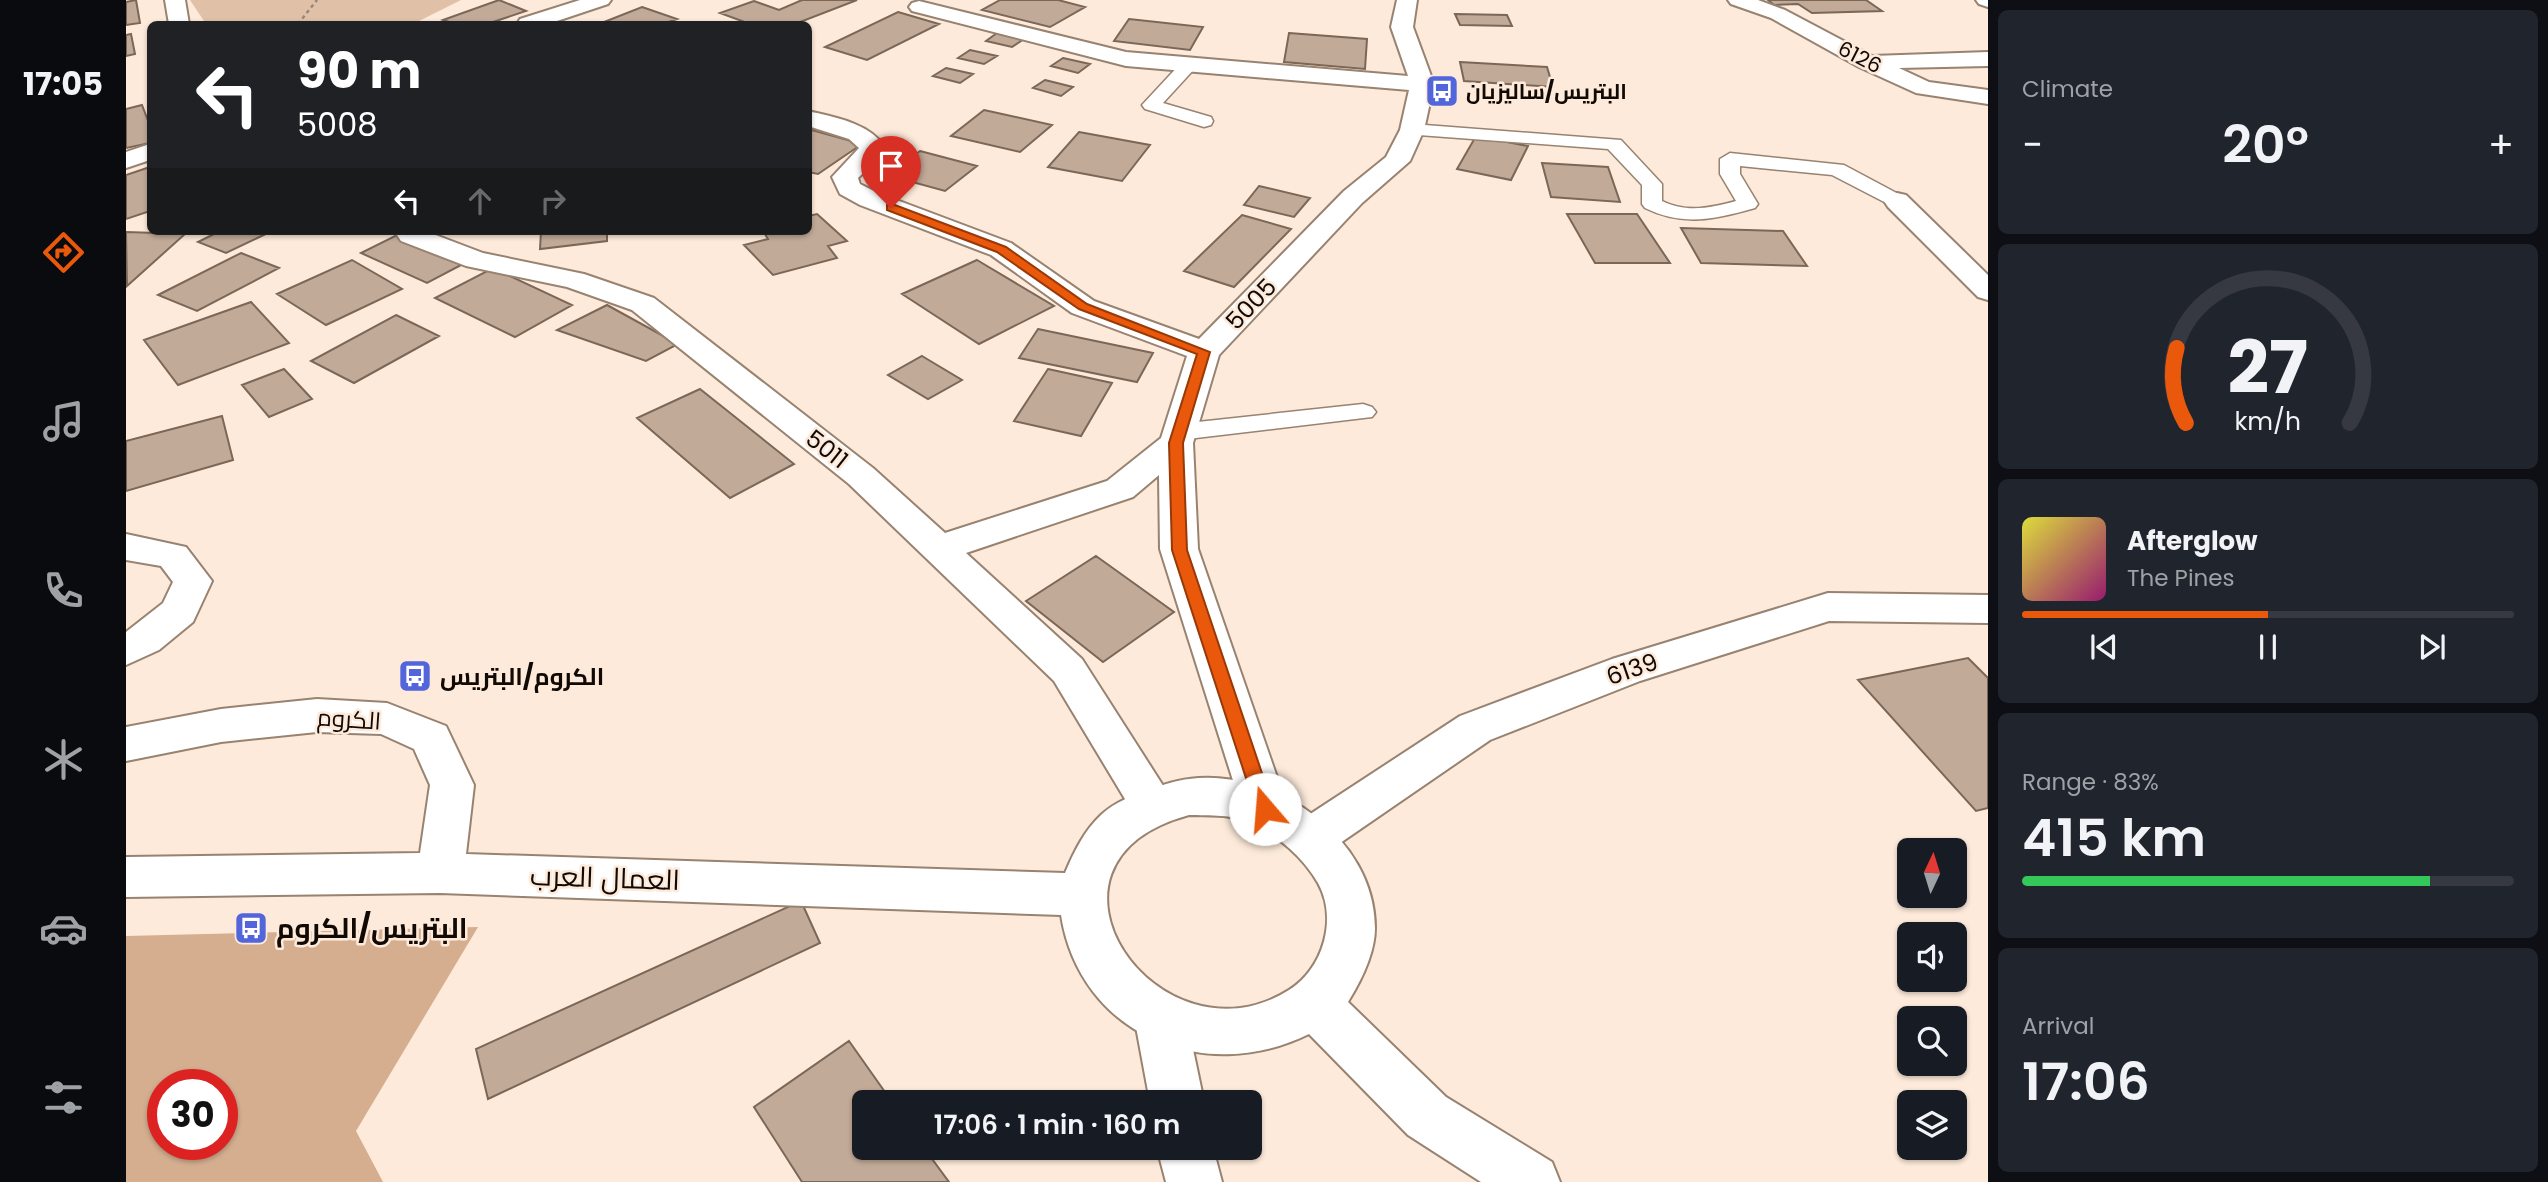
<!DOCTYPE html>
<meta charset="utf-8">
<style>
:root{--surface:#171b24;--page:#20242c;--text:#f1f3f6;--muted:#9ea1a6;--line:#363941;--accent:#ea580c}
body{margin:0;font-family:Poppins,Cairo,sans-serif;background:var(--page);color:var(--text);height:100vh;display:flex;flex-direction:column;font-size:26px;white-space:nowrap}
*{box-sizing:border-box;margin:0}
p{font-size:23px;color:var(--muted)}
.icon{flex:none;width:38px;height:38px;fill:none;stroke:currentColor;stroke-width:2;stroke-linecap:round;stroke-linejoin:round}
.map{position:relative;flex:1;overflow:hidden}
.details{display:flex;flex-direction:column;gap:10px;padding:10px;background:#0d0f14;width:560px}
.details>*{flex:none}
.top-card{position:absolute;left:21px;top:21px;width:665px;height:214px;border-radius:10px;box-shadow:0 2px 5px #0004;background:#202124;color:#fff;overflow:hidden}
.needle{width:46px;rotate:4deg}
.tools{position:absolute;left:1771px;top:838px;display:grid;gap:14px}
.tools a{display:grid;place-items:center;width:70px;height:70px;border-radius:10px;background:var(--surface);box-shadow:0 2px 5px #0004;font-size:35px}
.speed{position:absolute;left:21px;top:1069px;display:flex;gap:14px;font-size:35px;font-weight:700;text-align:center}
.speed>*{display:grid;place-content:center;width:91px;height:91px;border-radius:50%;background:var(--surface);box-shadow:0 2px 5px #0004;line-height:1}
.speed .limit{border:10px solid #d22;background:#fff;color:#111}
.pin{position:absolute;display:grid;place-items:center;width:60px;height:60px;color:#fff;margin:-72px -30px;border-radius:50% 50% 50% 0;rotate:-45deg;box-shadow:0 0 7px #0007}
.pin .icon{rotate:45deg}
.me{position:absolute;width:77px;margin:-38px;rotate:342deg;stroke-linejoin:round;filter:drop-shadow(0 0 5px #0008)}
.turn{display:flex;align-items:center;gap:24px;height:147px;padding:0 35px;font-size:32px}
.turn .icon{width:91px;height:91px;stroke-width:2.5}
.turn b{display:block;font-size:49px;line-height:60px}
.lanes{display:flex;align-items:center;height:66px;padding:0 35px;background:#0003;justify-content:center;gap:35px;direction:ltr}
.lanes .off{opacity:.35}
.big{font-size:52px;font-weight:600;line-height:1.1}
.details .widget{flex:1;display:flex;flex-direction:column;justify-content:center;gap:10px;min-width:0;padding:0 24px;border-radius:10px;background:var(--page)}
.details .dial{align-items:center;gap:0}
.dial svg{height:182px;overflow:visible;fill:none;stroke:var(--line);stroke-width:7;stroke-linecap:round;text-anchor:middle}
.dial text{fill:var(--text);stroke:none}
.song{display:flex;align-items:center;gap:21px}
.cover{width:84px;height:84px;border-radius:10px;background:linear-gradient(135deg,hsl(60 70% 55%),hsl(320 70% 35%))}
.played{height:7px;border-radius:4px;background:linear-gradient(90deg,var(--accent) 50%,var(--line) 50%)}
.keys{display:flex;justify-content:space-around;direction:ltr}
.heat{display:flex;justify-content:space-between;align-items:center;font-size:38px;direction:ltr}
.charge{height:10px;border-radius:5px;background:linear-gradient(90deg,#34c759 83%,var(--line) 0)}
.trip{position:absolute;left:726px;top:1090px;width:410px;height:70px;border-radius:10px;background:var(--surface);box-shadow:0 2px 5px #0004;font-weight:600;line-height:70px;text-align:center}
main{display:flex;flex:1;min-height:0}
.menu{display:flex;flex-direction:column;width:126px;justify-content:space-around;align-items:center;background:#090b0e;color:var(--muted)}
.menu .icon{width:49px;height:49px}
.menu .current{color:var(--accent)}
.menu b{font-size:32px;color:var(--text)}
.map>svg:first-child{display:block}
</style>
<main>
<nav class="menu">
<b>17:05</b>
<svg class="icon current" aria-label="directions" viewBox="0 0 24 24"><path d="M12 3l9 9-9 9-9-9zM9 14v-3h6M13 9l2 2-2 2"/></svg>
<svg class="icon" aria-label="music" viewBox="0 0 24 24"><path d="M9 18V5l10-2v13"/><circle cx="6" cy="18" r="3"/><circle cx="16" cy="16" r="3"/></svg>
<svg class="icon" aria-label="phone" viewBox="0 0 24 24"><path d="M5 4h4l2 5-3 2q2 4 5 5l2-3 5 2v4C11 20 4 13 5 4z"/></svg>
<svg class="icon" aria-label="climate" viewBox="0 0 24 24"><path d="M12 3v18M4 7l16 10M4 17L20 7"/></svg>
<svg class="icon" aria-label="car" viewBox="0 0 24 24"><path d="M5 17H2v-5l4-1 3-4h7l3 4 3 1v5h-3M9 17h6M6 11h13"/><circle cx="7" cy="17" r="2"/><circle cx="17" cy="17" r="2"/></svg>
<svg class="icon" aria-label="filters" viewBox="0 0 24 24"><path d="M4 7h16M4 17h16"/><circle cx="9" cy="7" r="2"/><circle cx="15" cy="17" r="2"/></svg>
</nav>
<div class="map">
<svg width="1862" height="1182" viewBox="0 0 1862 1182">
<rect width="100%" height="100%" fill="#fdeada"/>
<path fill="#e0c1a8" d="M64,0H335L287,24H80Z"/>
<path fill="#d4ae8f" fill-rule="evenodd" d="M352,927L230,1131L257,1182H0V936ZM37,1085H96V1144H37Z"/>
<path fill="#c2aa98" stroke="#7c6757" stroke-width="2" d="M10,0L14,23L0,25V2Z
M373,0L400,11L361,24H329L317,20Z
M676,0H731L669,24H624L594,13L628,1L653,10Z
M874,0H932L959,7L924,27L856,10Z
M1642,0H1740L1756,11L1686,13L1672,4L1648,5Z
M516,7L551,19L537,24H473Z
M772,12L813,24L741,60L699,47Z
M1329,14L1381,15L1386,26L1334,25Z
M1003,19L1077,27L1064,50L988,41Z
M871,33L898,39L886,47L860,41Z
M1163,33L1241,39L1239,69L1158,62Z
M5,34L9,54L0,56V35Z
M844,50L871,56L858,64L832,58Z
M937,58L964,64L952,73L925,66Z
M1334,62L1421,67L1427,87L1338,81Z
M820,68L847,74L834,83L807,76Z
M919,80L947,87L935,96L907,88Z
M16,105L24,126V143L0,148V109Z
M858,110L926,125L894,152L825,136Z
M682,129L736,144L692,174L682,172Z
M953,132L1024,145L996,181L922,167Z
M1350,136L1402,146L1385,180L1331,169Z
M794,151L851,166L819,191L761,175Z
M1416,163L1482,167L1494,202L1425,197Z
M24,167V211L0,219V175Z
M1133,186L1184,198L1168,217L1118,205Z
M691,214L721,241L702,246L711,258L647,275L618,245L642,239L637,231H682V216Z
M1441,214H1511L1544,263H1469Z
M1116,215L1165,229L1108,287L1058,271Z
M1555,228L1657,231L1681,266L1575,263Z
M94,231H146L100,253L72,242Z
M415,231H481V241L414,249Z
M0,232L59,234L1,286Z
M271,235L337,264L301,283L235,253Z
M115,253L153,268L71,311L32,295Z
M226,260L276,289L200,325L151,294Z
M851,260L928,306L853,344L776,294Z
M367,268L446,305L389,337L309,298Z
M125,302L163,343L52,385L18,340Z
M481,305L552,344L520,361L431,330Z
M270,315L313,336L228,383L185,361Z
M912,329L1027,353L1011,382L893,358Z
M796,356L836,380L802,399L762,375Z
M158,369L186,399L143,417L116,385Z
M922,369L986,383L955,436L888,421Z
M574,389L668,464L604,498L511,418Z
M96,416L107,460L0,491V441Z
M970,556L1048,612L977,662L900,601Z
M1842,658L1862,678V808L1850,811L1732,680Z
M675,901L694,943L362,1099L350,1049Z
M723,1041L766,1102H738V1148H798L823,1182H676L628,1107Z"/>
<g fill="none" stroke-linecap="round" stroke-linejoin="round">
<defs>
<path id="lane" d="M1062,61L1071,66L1037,103L1085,117L1087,121L1085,125L1078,127L1019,109L1016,105L1056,62Z
M1286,124L1495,140L1536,184V201C1560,213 1585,208 1610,201L1594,174V159L1604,153L1718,165L1778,197L1781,201L1778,205H1764L1706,175L1614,166V174L1632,204L1629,208C1590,219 1557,227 1519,208L1516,204V185L1482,149L1279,134L1277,130Z
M1237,404L1246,407L1250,412L1246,417L1053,440L1044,438L1040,432L1044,426L1053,424Z"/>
<path id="street" d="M39,0H59L63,24H43Z
M454,0H485L482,4L422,24H391L394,19Z
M1271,0H1291L1287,27L1308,84L1298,130L1284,161L1236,203L1093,355L1067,443L1072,549L1162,809L1155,822L1139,828L1123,822L1116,809L1034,549L1033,475L1007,497L840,553L956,659L1050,806L1043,819L1027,825L1011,819L928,681L723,484L506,310L441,287L340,266L275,241L271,235L274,231H309L307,234L357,253L458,274L528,298L747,468L819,533L981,481L1035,438L1061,356L946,313L865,255L734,205L714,194L706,177L733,148L723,139L682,126V111C708,117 743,123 758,146L753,157L732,178L734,184L752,193L885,243L968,301L1073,339L1218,191L1260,157L1274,130L1283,90L1000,66L786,11L783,7L786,3L793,1L1000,52L1282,76L1265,27Z
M1602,0H1632L1659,10L1746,56L1862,52V66L1773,68L1803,82L1862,90V104L1790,93L1733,67L1645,18L1605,4Z
M1850,0H1862V7L1853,4Z
M24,144V160L0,168V152Z
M1771,193L1780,195L1862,275V300L1852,297L1762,207L1758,201L1762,195Z
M0,534L60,547L86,581L67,622L33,650L0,665V632L37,603L47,582L35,566L0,560Z
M1702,593L1862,595V623L1703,621L1514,681L1364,740L1201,852L1185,857L1169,852L1162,838L1169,824L1334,716L1486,659Z
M1034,992L1052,999L1060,1016L1078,1102H1024L1008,1016L1016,999Z
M1031,1148H1087L1096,1182H1040Z"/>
<path id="secondary" d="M191,699L261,703L320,726L348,785L340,854L939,873C948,852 958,831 975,815C990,801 1008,795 1027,788C1038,785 1051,780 1063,779C1148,768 1249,837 1249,928C1249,953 1235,981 1222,1002L1320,1097L1426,1162L1434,1182H1355L1282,1135L1183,1034C1078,1086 954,1035 935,915L314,893L0,897V857L294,853L304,785L288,749L255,734L191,732L95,742L0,761V727L95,709ZM1063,815C1083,816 1108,814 1126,823C1152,836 1177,857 1192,883C1212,919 1197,969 1163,990C1034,1072 885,863 1063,815Z"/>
</defs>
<use href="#lane" stroke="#988270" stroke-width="3"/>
<use href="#street" stroke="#988270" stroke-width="4"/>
<use href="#secondary" stroke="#988270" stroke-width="4"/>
<path stroke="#95877c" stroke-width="2.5" stroke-dasharray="3.5 3.5" stroke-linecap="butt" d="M172,24L191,0"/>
<use href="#lane" fill="#fff" fill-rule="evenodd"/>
<use href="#street" fill="#fff" fill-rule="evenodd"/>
<use href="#secondary" fill="#fff" fill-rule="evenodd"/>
</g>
<path fill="#ea580c" stroke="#983908" stroke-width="2" d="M761,205H769L880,247L961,304L1084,352L1057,443L1061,550L1148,809L1145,814L1139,816L1132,814L1130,809L1046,550L1043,443L1071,354L953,309L871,252L761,210Z"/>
<defs>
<symbol id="bus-square" viewBox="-11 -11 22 22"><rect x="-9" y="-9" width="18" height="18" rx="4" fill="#5265db" stroke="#fdeada"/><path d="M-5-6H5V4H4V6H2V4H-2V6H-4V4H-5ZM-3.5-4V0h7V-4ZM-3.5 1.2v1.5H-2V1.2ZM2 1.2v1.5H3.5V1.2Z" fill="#fff"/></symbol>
</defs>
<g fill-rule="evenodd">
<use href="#bus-square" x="1297" y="72" width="38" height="38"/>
<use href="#bus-square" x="270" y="657" width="38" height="38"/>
<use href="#bus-square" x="106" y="909" width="38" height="38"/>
</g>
<g text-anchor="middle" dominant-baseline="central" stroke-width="5" stroke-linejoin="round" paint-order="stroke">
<g font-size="21" fill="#110904" stroke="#fdeada">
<text transform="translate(1734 57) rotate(27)">6126</text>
</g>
<g font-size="21" font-weight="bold" fill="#110904" stroke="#fdeada" text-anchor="start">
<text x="1340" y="91">البتريس/ساليزيان</text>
</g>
<g font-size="24" fill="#110904" stroke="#fdeada">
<text transform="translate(1125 304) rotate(-46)">5005</text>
<text transform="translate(701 449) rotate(38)">5011</text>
<text transform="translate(1506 669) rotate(-19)">6139</text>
<text transform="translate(223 719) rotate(4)">الكروم</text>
</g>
<g font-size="24" font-weight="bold" fill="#110904" stroke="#fdeada" text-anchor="start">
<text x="314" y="676">الكروم/البتريس</text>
</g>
<g font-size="28" fill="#110904" stroke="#fdeada">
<text transform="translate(479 878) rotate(2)">العمال العرب</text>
</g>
<g font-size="28" font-weight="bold" fill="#110904" stroke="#fdeada" text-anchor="start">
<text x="150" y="928">البتريس/الكروم</text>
</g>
</g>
</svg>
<div class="tools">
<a><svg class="needle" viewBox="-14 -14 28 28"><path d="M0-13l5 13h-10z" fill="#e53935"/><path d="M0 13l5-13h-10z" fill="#9ea1a6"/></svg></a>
<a><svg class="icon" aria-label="sound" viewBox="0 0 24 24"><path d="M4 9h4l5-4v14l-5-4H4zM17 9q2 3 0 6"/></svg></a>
<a><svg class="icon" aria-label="search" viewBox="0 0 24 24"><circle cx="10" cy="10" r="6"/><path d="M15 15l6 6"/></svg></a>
<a><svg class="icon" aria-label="layers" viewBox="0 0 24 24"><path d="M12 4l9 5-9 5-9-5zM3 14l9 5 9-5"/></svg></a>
</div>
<div class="speed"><div class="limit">30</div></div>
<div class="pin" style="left:765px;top:208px;background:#d93025"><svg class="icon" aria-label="arrive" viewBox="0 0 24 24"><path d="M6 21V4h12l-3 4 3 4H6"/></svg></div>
<svg class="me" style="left:1139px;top:809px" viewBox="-20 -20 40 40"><circle r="19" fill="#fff"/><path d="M0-13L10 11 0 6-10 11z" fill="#ea580c"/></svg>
<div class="trip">17:06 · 1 min · 160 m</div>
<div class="top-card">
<div class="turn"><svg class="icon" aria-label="left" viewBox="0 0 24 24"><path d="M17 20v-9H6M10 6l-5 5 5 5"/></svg><div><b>90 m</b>5008</div></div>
<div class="lanes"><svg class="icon" aria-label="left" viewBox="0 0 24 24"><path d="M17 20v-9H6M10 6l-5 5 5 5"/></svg><svg class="icon off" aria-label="ahead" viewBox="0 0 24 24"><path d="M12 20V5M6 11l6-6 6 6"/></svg><svg class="icon off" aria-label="right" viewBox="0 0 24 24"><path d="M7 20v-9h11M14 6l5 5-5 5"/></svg></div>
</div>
</div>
<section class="details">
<div class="widget"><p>Climate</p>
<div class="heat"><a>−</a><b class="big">20°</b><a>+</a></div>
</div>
<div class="widget dial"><svg viewBox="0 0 100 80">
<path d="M14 69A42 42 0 1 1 86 69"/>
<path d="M14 69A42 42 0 0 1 10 36" stroke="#ea580c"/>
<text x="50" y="56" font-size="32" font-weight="700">27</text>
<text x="50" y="72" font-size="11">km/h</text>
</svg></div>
<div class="widget">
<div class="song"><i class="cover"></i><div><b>Afterglow</b><p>The Pines</p></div></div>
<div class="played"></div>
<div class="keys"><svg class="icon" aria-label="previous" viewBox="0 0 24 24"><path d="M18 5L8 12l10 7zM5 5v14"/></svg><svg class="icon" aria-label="pause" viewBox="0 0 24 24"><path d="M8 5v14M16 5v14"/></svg><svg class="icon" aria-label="next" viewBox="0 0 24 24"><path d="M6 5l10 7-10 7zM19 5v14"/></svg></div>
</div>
<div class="widget"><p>Range · 83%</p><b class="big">415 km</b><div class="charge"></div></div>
<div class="widget"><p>Arrival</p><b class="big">17:06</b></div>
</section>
</main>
